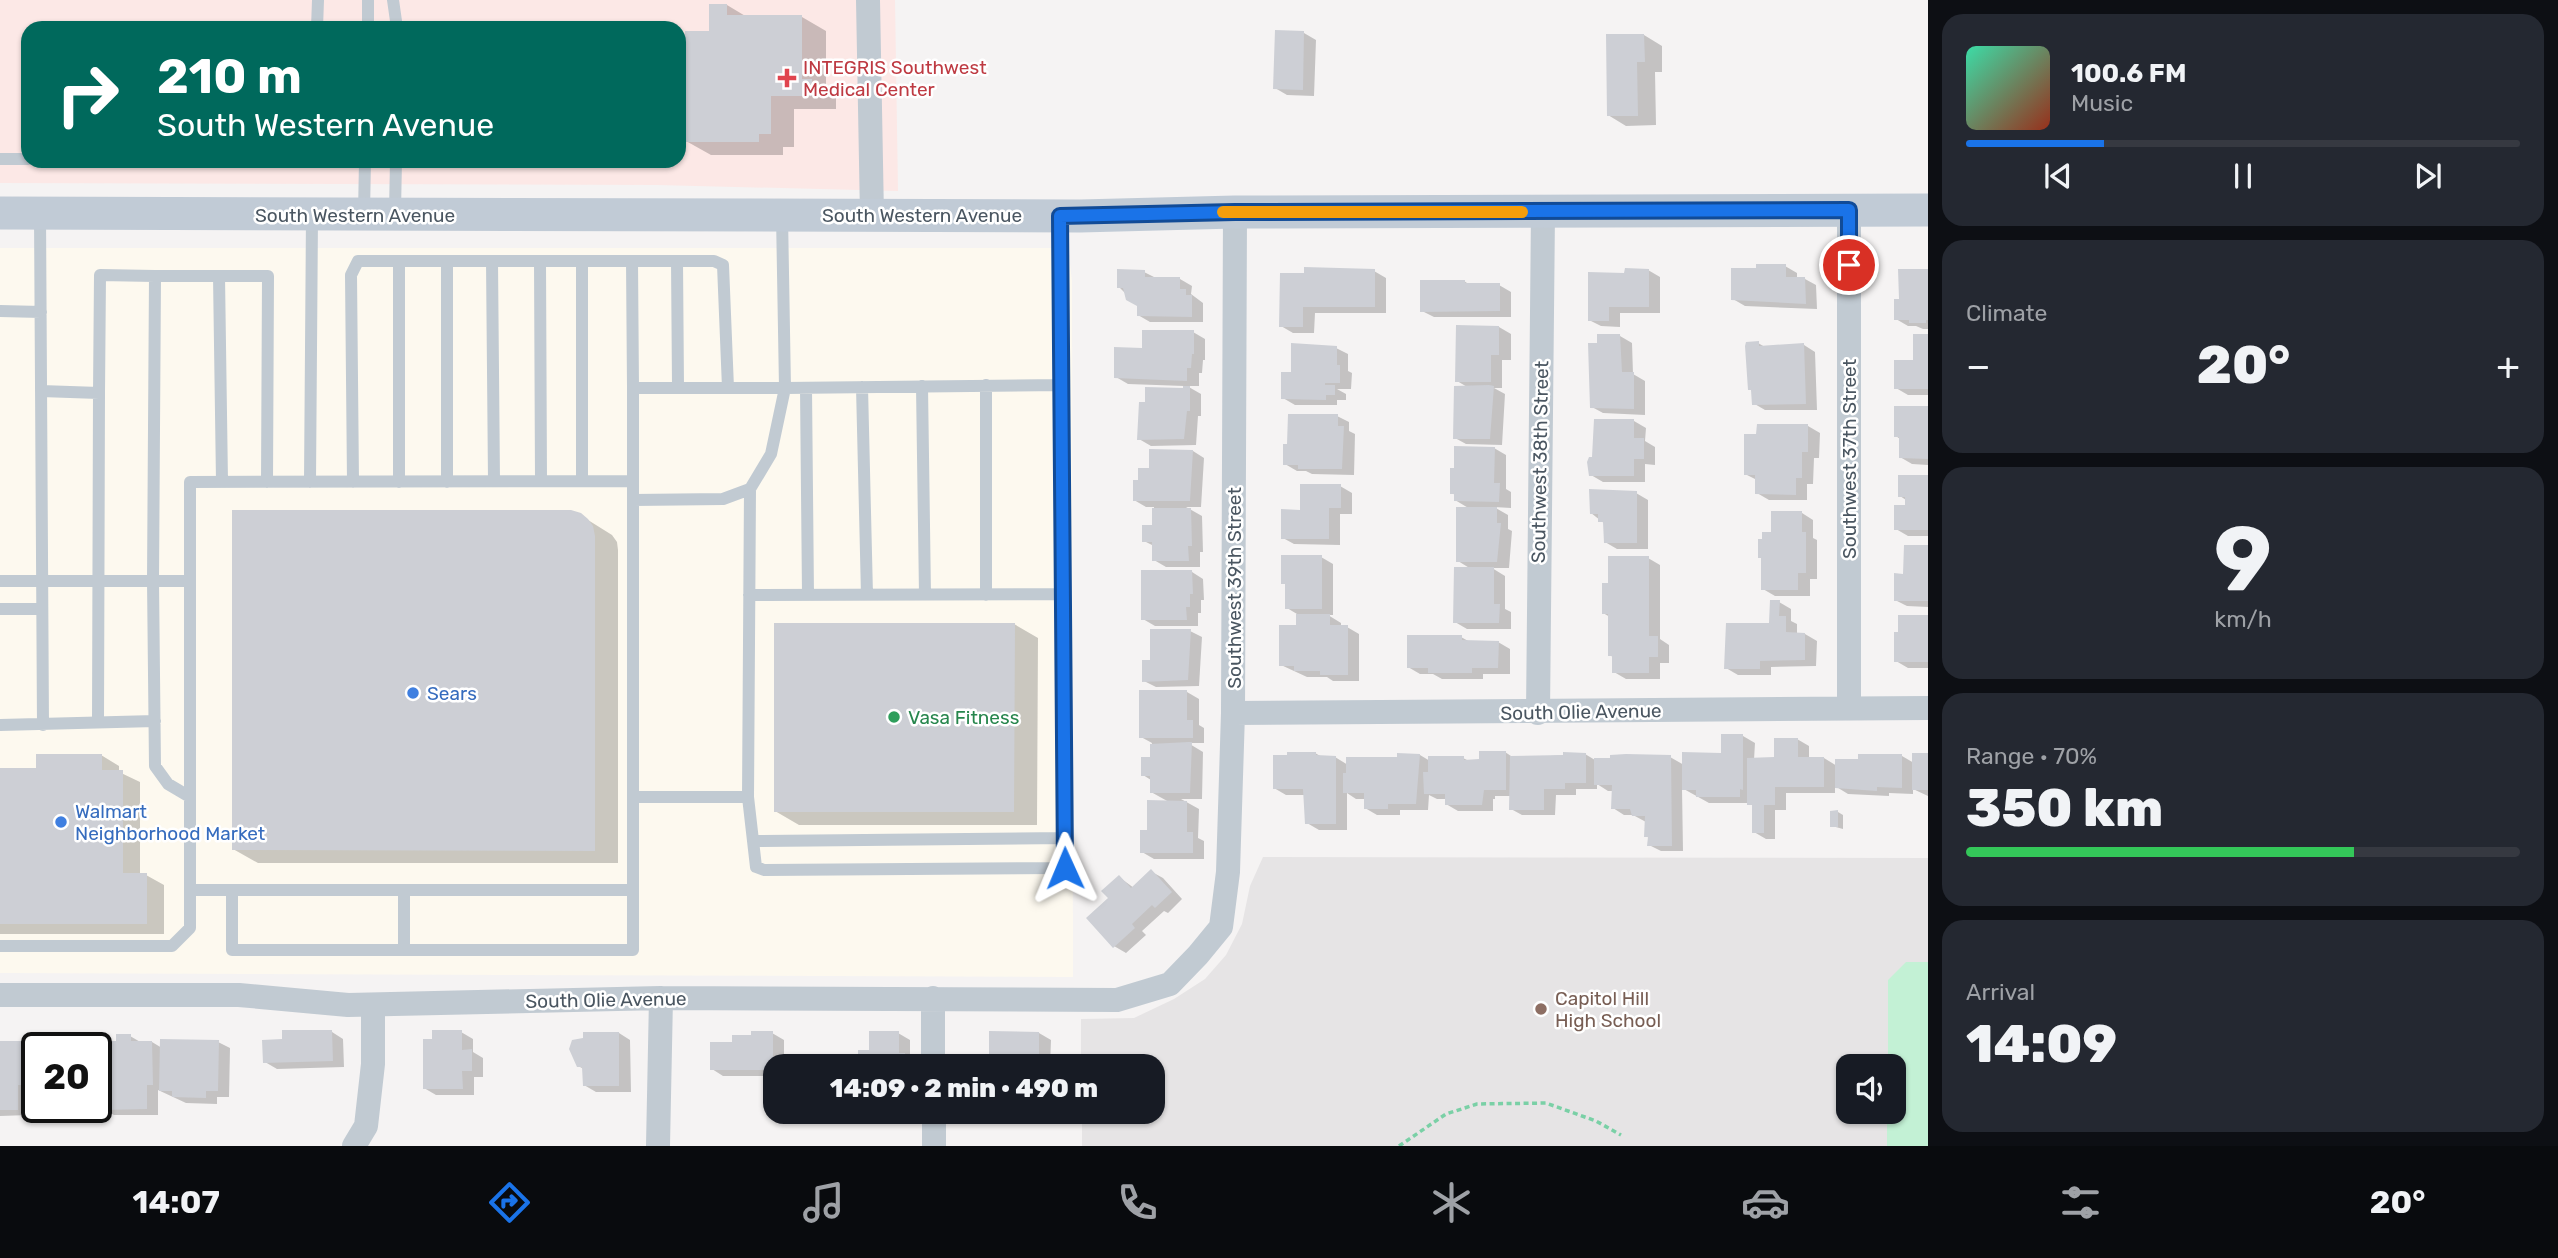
<!DOCTYPE html>
<meta charset="utf-8">
<style>
:root{--surface:#171b24;--page:#242831;--text:#f1f3f6;--muted:#9ea1a6;--line:#363941;--accent:#1a73e8}
body{margin:0;font-family:Rubik,sans-serif;background:var(--page);color:var(--text);height:100vh;display:flex;flex-direction:column;font-size:26px;white-space:nowrap}
*{box-sizing:border-box;margin:0}
p{font-size:23px;color:var(--muted)}
.icon{flex:none;width:38px;height:38px;fill:none;stroke:currentColor;stroke-width:2;stroke-linecap:round;stroke-linejoin:round}
.map{position:relative;flex:1;overflow:hidden}
.sheet{display:flex;flex-direction:column;gap:14px;padding:14px;background:#0d0f14;width:630px}
.sheet>*{flex:none}
.guide{position:absolute;left:21px;top:21px;width:665px;height:147px;border-radius:21px;box-shadow:0 2px 5px #0004;background:#00695c;color:#fff;overflow:hidden}
.controls{position:absolute;left:1836px;top:1054px;display:grid;gap:14px}
.controls a{display:grid;place-items:center;width:70px;height:70px;border-radius:14px;background:var(--surface);box-shadow:0 2px 5px #0004;font-size:35px}
.speed{position:absolute;left:21px;top:1032px;display:flex;gap:14px;font-size:35px;font-weight:700;text-align:center}
.speed>*{display:grid;place-content:center;width:91px;height:91px;border-radius:50%;background:var(--surface);box-shadow:0 2px 5px #0004;line-height:1}
.speed .limit{border:4px solid #111;border-radius:10px;background:#fff;color:#111}
.pin{position:absolute;display:grid;place-items:center;width:60px;height:60px;color:#fff;margin:-30px;border:4px solid #fff;border-radius:50%;box-shadow:0 2px 7px #0007}
.me{position:absolute;width:77px;margin:-38px;rotate:359deg;stroke-linejoin:round;filter:drop-shadow(0 0 5px #0008)}
.turn{display:flex;align-items:center;gap:24px;height:147px;padding:0 21px;font-size:32px}
.turn .icon{width:91px;height:91px;stroke-width:2.5}
.turn b{display:block;font-size:49px;line-height:60px}
.big{font-size:52px;font-weight:800;line-height:1.1}
.sheet .widget{flex:1;display:flex;flex-direction:column;justify-content:center;gap:10px;min-width:0;padding:0 24px;border-radius:21px;background:var(--page)}
.sheet .dial{align-items:center;gap:0}
.dial b{font-size:91px;line-height:1}
.song{display:flex;align-items:center;gap:21px}
.cover{width:84px;height:84px;border-radius:10px;background:linear-gradient(135deg,hsl(160 70% 55%),hsl(10 70% 35%))}
.played{height:7px;border-radius:4px;background:linear-gradient(90deg,var(--accent) 25%,var(--line) 25%)}
.keys{display:flex;justify-content:space-around;direction:ltr}
.heat{display:flex;justify-content:space-between;align-items:center;font-size:38px;direction:ltr}
.charge{height:10px;border-radius:5px;background:linear-gradient(90deg,#34c759 70%,var(--line) 0)}
.trip{position:absolute;left:763px;top:1054px;width:402px;height:70px;border-radius:21px;background:var(--surface);box-shadow:0 2px 5px #0004;font-weight:800;line-height:70px;text-align:center}
.menu{display:flex;height:112px;justify-content:space-around;align-items:center;background:#090b0e;color:var(--muted)}
.menu .icon{width:49px;height:49px}
.menu .current{color:var(--accent)}
.menu b{font-size:32px;color:var(--text)}
main{display:flex;flex:1;min-height:0}
.map>svg:first-child{display:block}
</style>
<main>
<div class="map">
<svg width="1928" height="1146" viewBox="0 0 1928 1146">
<rect width="100%" height="100%" fill="#f5f3f3"/>
<path fill="#fdf9ef" d="M0,248H1068L1072,281L1073,977L0,973Z"/>
<path fill="#e6e4e5" fill-rule="evenodd" d="M1263,857L1928,858V1146H1082V1111H1153V1066H1081V1019L1134,1018L1174,999L1205,979L1226,955L1242,924L1250,886ZM1848,1066H1894V1111H1848Z"/>
<path fill="#fce8e6" fill-rule="evenodd" d="M0,0H895L898,191L657,185L0,183ZM28,28H679V161H28Z"/>
<path fill="#c3f1d5" d="M1906,962H1928V1146H1887V1111H1894V1066H1888V980Z"/>
<path fill="#0003" d="M727,5L747,17H802L826,31V88L836,94V109H794V147H783V155H711L686,141V110L679,107V63H687L711,33Z
M1304,33L1316,40L1314,96L1287,95L1275,88Z
M1644,35L1662,46V72H1655L1656,125L1626,126L1608,115Z
M1785,266L1797,273V279H1805L1816,285L1817,309L1745,306L1733,299Z
M1648,270L1660,277V313H1620V327L1601,326L1589,320L1626,274Z
M1928,270V329H1923L1916,326H1908L1896,319L1901,301Z
M1374,271L1386,278V313H1315L1314,333H1293L1281,326V274Z
M1144,272L1156,278L1180,279L1192,286L1191,294L1203,303V322H1150L1138,315V306L1119,287Z
M1464,281L1470,285H1499L1511,292V317H1434L1422,311Z
M1457,327H1499L1511,334V360H1502V388H1494L1505,394L1502,445L1466,444L1455,438L1469,388L1457,381Z
M1193,332L1205,339V360H1203L1202,373H1199V386H1187L1201,394V416H1198L1196,445L1151,446L1139,439L1184,390V386L1128,384L1116,377L1144,349Z
M1620,336L1632,343L1633,374L1645,381V415L1603,413L1592,407Z
M1928,336V395H1908L1896,388L1915,362Z
M1758,343L1765,347L1804,345L1815,352L1817,410H1765L1753,403V391L1749,389Z
M1336,348L1348,354V371L1352,373L1351,389H1337L1346,394V400H1337V405H1295L1283,398Z
M1928,408V465L1912,464L1900,457V439L1896,436Z
M1337,416L1349,422V431L1355,434L1354,475L1312,474L1306,471H1297L1285,464Z
M1634,421L1646,428L1645,441L1655,447V465L1645,464V482H1603L1591,475Z
M1808,426L1820,433L1819,458H1814L1813,484H1807V500H1769L1757,493V480L1745,474Z
M1494,448L1506,455V489L1511,492V508L1494,507L1508,515V529L1512,531L1509,568H1492L1505,576V609L1511,612V629H1467L1455,622L1471,569L1458,561L1470,509L1455,500V495L1452,493Z
M1193,451L1204,458L1201,507H1186L1202,516L1203,552H1200V567H1166L1154,560V546L1144,541L1154,526V507H1146L1134,500L1140,482L1151,469Z
M1928,477V536H1908L1896,529L1906,507V500L1900,496Z
M1340,486L1352,493V514H1340V545L1294,544L1283,538L1301,511Z
M1636,493L1648,500V549H1617L1605,542V524L1591,513Z
M1802,513L1813,520V538L1817,540V579H1810V596H1775L1763,589V559L1760,557L1772,533Z
M580,515L612,535L617,542L618,550V863H258L233,849Z
M1928,547V607L1907,606L1895,600L1905,575Z
M1321,557L1333,564V615H1328L1341,623V627H1347L1359,634V681H1333L1327,677H1307L1281,665L1298,627L1297,614L1287,608Z
M1648,558L1660,565V639L1669,645V663H1660V679H1626L1614,672V658L1610,655V617L1603,613L1610,585Z
M1192,572L1203,579L1204,600H1201V613H1198V626H1155L1143,619Z
M1779,602L1791,609V621L1797,624V634H1805L1817,641L1816,666L1771,667V675H1738L1726,668L1770,625Z
M1928,617V668H1908L1896,661Z
M1014,624L1038,638L1037,825H799L775,811Z
M1190,631L1202,637L1199,686L1156,687L1144,681L1151,661Z
M1461,637L1470,642H1498L1510,649V674H1483V679H1442L1433,674H1420L1408,667Z
M1187,692L1199,699V725L1204,728V743H1188L1203,752L1202,799H1181L1199,809L1198,838L1204,841V859H1154L1142,852L1149,832L1169,802L1151,792V780L1143,775L1152,759V743L1141,737Z
M1743,736L1755,743L1754,760L1775,758L1797,739L1809,746V758H1824L1837,766L1860,760V756H1902L1914,763L1928,754V796L1913,789V794L1889,793V796L1848,794L1835,786V793H1786V810H1775V839H1766L1754,832V806L1749,803H1709L1682,788L1683,851H1661L1649,845V838L1646,836V822L1633,815H1624L1613,808L1614,791H1608L1597,784V789H1576V795H1556L1555,815H1522L1511,809V796H1495V799H1493V811H1458L1446,804V799H1437L1429,795L1428,810H1400V815H1377L1365,808V799H1356L1347,793V830H1319L1307,823L1305,795H1286L1274,788L1315,753L1322,757H1335L1348,765L1398,759V755H1420L1430,761L1463,758L1469,761H1480L1505,752L1514,758L1585,754L1595,760L1670,757L1684,765L1722,754Z
M101,755L119,766V772L140,782V875H146L164,885V934H0V770H38Z
M1838,812L1843,815V829L1832,826Z
M1152,872L1163,878L1182,899L1168,913L1164,911L1142,931L1146,935L1126,953L1114,946L1110,898L1119,877L1134,888Z
M332,1032L343,1039L344,1067L277,1069L265,1062L284,1041Z
M461,1032L473,1039V1052L483,1058V1077H474V1095H436L424,1088L434,1041Z
M619,1033L630,1040L631,1092H596L584,1085V1069L578,1066Z
M772,1033L784,1040V1066H775V1076H723L712,1069L734,1044Z
M898,1033L910,1040V1058L916,1062V1066H860L871,1052Z
M1039,1033L1051,1040L1050,1066H1016L1015,1060H1003L991,1053Z
M130,1036L142,1043L152,1042L162,1048L218,1042L230,1048L229,1097H217V1104L186,1103L158,1090V1115H114L103,1109L102,1098H96V1048H37V1094L29,1090V1115L0,1116V1043H23L31,1048L87,1042L97,1048L118,1043Z
M40,1108H90V1118H52L40,1111Z"/>
<path fill="#cdcfd5" d="M709,4H727V15H802V79H812V96H771V134H759V142H685V105H679V62H685V31H709Z
M1275,30L1304,31L1303,90L1273,89Z
M1606,34H1644L1645,62H1637L1638,116H1607Z
M1756,264H1786V277H1805L1806,304L1731,300V268H1756Z
M1304,267L1375,269V307H1303V327H1279L1280,273H1304Z
M1625,268L1649,269V307H1609V321H1588V272L1624,273Z
M1117,269L1145,270V277H1180V289H1186V295H1192V317L1137,316V306L1126,300L1123,288H1117Z
M1898,269H1928V320H1926V323H1909V320H1894V299H1899Z
M1420,280H1465V283H1500V311L1420,312Z
M1456,325L1499,326V355H1491V382H1455Z
M1142,330H1194V354H1192L1191,368H1187V381L1114,378V347L1142,348Z
M1597,334H1620L1622,372H1634V409L1590,408L1588,343H1597Z
M1913,334H1928V389H1894V360H1913Z
M1759,341V346L1804,343L1806,404L1752,405L1751,390H1748L1745,346L1746,342Z
M1291,343L1337,346V365H1340V383H1325V385H1335V395H1326V400L1281,399V372H1291Z
M1489,385L1494,386L1490,439H1453L1454,386Z
M1183,386H1190V411H1187L1184,439L1137,440L1139,402H1145V387L1183,388Z
M1894,406H1928V459L1899,458V437H1894Z
M1288,414H1338V426H1344L1342,469H1298V465H1283V444H1287Z
M1594,419H1634V438H1644V459H1634V476H1589L1587,462L1589,457H1592Z
M1757,424H1808V452H1802V478H1796V495L1755,494V475H1744V434H1756Z
M1454,446L1495,447L1494,483H1500L1499,502L1454,501V494H1450V468H1454Z
M1149,449L1193,450L1190,501H1133V480H1138V468H1149Z
M1898,475H1928V530H1894V505H1905V497H1898Z
M1300,484H1341V508H1329V539H1281V509L1300,510Z
M1589,489L1637,491V543H1604L1603,522H1598V514H1590Z
M1456,507H1497V523H1501L1497,562H1456Z
M1152,508H1191L1192,546H1188L1189,561H1152V542H1142V525H1152Z
M232,510H571L581,513L588,519L593,526L595,536V851L232,850Z
M1771,511H1802V532H1806V573H1798V590H1761V558H1758V539H1762V532H1771Z
M1904,545H1928V601H1894V573L1903,574Z
M1281,555H1322V609H1285V584H1281Z
M1608,556H1649V636H1658V657H1649V673H1612V656H1608V614H1602V583H1608Z
M1454,567H1494V604H1500L1499,623H1453Z
M1141,570H1192L1193,594H1190V607H1186L1187,620H1141Z
M1770,600H1780L1779,616H1786V632L1805,633V660L1760,661V669H1724L1726,623H1769Z
M1296,614H1330V625H1348V675H1320V671H1294V666H1279V625H1296Z
M1898,615H1928V662H1894V632H1898Z
M774,623H1015L1014,812H774Z
M1150,629H1191L1188,680L1142,682V660H1150Z
M1407,635H1462V640L1499,641L1498,668H1472V673H1428V668H1407Z
M1139,690H1187V720H1193V738H1139Z
M1721,734H1743V790L1740,789V797H1696V790H1682V752L1721,753Z
M1774,738H1798V757H1824V787H1775V805H1764V833H1752V805H1747V758L1774,757Z
M1189,742H1192L1190,793H1150V776H1141V757H1150V744Z
M1479,751H1506V790H1484L1482,805H1445V794H1424L1423,772H1428V756H1464V760L1479,759Z
M1287,752H1316V755L1336,756V824H1305L1303,789H1273V755H1287Z
M1563,752L1586,753V783H1565V789H1544V810H1509L1510,756L1563,755Z
M1397,753L1420,754L1416,804H1388V809H1364V793H1343V773H1346V757H1397Z
M1912,753H1928V790H1912Z
M36,754H102V770H123V873H147V924H0V768H36Z
M1626,754L1671,755L1672,846H1647L1648,837H1644L1645,816H1632L1630,809H1611L1612,785H1594V758H1610V755Z
M1858,754H1902V788L1877,787V791L1835,788V759H1858Z
M1147,800L1187,801V832H1193V853H1140V830H1147Z
M1838,810V827H1830V811Z
M1151,869L1172,892L1155,908L1152,905L1132,924L1135,928L1113,948L1086,918L1108,898L1101,891L1119,875L1131,888Z
M282,1030H332L333,1061L263,1063L262,1040L282,1039Z
M432,1030H462V1050L472,1049V1071H462L463,1089H423V1039H432Z
M751,1031H773V1070H710V1042H732V1035H751Z
M869,1031H899V1053H905V1066H858V1050H869Z
M989,1031L1039,1032V1066H1015L1013,1055L989,1054Z
M583,1032H619V1086H583L582,1067H577L569,1049L572,1040L583,1038Z
M116,1034H131V1041H152L153,1085H147V1109L101,1110V1085H96L95,1041H116Z
M160,1039L219,1040L218,1091H206V1098L172,1097V1091H159Z
M88,1040V1048H37V1092H29V1041Z
M0,1041H23V1085H18V1110H0Z
M38,1108H79V1112H38Z"/>
<g fill="none" stroke-linecap="round" stroke-linejoin="round">
<path stroke="#7ad0a6" stroke-width="3.5" stroke-dasharray="5 3.5" stroke-linecap="butt" d="M1399,1146L1446,1114L1477,1104L1546,1103L1596,1121L1621,1135"/>
<path stroke="#c1cad2" stroke-width="12" d="M393,0L397,28
M317,28L318,0
M368,28V0
M0,159H28
M395,211L396,161
M364,213L365,161
M40,214L43,725
M447,261V482
M492,261L494,481
M540,261L541,481
M632,261L633,388
M677,261L678,387
M155,276H268L267,482
M219,276L222,482
M0,311L41,312
M986,385V595
M922,386L925,595
M862,387L867,595
M806,388L808,595
M41,391L99,393L98,722
M99,393L100,275L155,276L153,581L155,766L168,784L190,797
M582,481V261
M310,482L312,216
M353,482L351,275L358,261H714L723,265L728,388
M399,482V261
M633,500L723,499L750,489L771,454L785,388L1061,385
M0,581H190
M749,595L1062,594
M0,609H42
M0,725L155,721
M633,797H748L756,867L764,870L1065,868L1060,216
M748,797L750,489
M754,841L1065,838
M190,890H633
M232,890V950H633V388H785L782,215
M0,946H172L190,928V482L633,481
M404,950V890"/>
<path stroke="#c1cad2" stroke-width="24" d="M868,0L872,216
M1849,210V708
M1233,713L1928,708
M1538,713L1543,212
M0,995H239L348,1005L661,998L1117,1000L1170,984L1198,955L1221,927L1228,872L1233,713L1235,212
M933,998V1066
M934,1111V1146
M354,1146L366,1126L373,1064V1005
M658,1146L661,998"/>
<path stroke="#c1cbd6" stroke-width="33" d="M0,213L1080,216L1235,212L1928,210"/>
</g>
<g fill="none" stroke-linecap="round" stroke-linejoin="round">
<defs>
<path id="route" d="M1065,868L1060,216L1235,212L1849,210V265"/>
</defs>
<use href="#route" stroke="#114b97" stroke-width="18"/>
<use href="#route" stroke="#1a73e8" stroke-width="12"/>
<path stroke="#f59e0b" stroke-width="12" d="M1223,212H1522"/>
</g>
<path fill="#e0444e" stroke="#fff" stroke-width="2.5" d="M783.5 67.5h7v7h7v7h-7v7h-7v-7h-7v-7h7z"/>
<g fill="#3f7fe0" stroke="#fff" stroke-width="2.5">
<circle cx="413" cy="693" r="7"/>
<circle cx="61" cy="822" r="7"/>
</g>
<circle fill="#2e9e5b" stroke="#fff" stroke-width="2.5" cx="894" cy="717" r="7"/>
<circle fill="#8d6e63" stroke="#fff" stroke-width="2.5" cx="1541" cy="1009" r="7"/>
<g text-anchor="middle" dominant-baseline="central" stroke-width="5" stroke-linejoin="round" paint-order="stroke">
<g font-size="19" fill="#be3a42" stroke="#fff" text-anchor="start">
<text x="803" y="67">INTEGRIS Southwest<tspan x="803" dy="22">Medical Center</tspan></text>
</g>
<g font-size="19" fill="#4a5661" stroke="#fff">
<text x="355" y="215">South Western Avenue</text>
<text x="922" y="215">South Western Avenue</text>
<text transform="translate(1849 459) rotate(-90)">Southwest 37th Street</text>
<text transform="translate(1540 462) rotate(-89)">Southwest 38th Street</text>
<text transform="translate(1234 588) rotate(-90)">Southwest 39th Street</text>
<text transform="translate(1581 712) rotate(-1)">South Olie Avenue</text>
<text transform="translate(606 1000) rotate(-1)">South Olie Avenue</text>
</g>
<g font-size="19" fill="#366cbe" stroke="#fff" text-anchor="start">
<text x="427" y="693">Sears</text>
<text x="75" y="811">Walmart<tspan x="75" dy="22">Neighborhood Market</tspan></text>
</g>
<g font-size="19" fill="#27864d" stroke="#fff" text-anchor="start">
<text x="908" y="717">Vasa Fitness</text>
</g>
<g font-size="19" fill="#785e54" stroke="#fff" text-anchor="start">
<text x="1555" y="998">Capitol Hill<tspan x="1555" dy="22">High School</tspan></text>
</g>
</g>
</svg>
<div class="controls">
<a><svg class="icon" aria-label="sound" viewBox="0 0 24 24"><path d="M4 9h4l5-4v14l-5-4H4zM17 9q2 3 0 6"/></svg></a>
</div>
<div class="speed"><div class="limit">20</div></div>
<div class="pin" style="left:1849px;top:265px;background:#d93025"><svg class="icon" aria-label="arrive" viewBox="0 0 24 24"><path d="M6 21V4h12l-3 4 3 4H6"/></svg></div>
<svg class="me" style="left:1065px;top:868px" viewBox="-20 -20 40 40"><path d="M0-17L14 15 0 8-14 15z" fill="#1a73e8" stroke="#fff" stroke-width="4"/></svg>
<div class="trip">14:09 · 2 min · 490 m</div>
<div class="guide">
<div class="turn"><svg class="icon" aria-label="right" viewBox="0 0 24 24"><path d="M7 20v-9h11M14 6l5 5-5 5"/></svg><div><b>210 m</b>South Western Avenue</div></div>
</div>
</div>
<section class="sheet">
<div class="widget">
<div class="song"><i class="cover"></i><div><b>100.6 FM</b><p>Music</p></div></div>
<div class="played"></div>
<div class="keys"><svg class="icon" aria-label="previous" viewBox="0 0 24 24"><path d="M18 5L8 12l10 7zM5 5v14"/></svg><svg class="icon" aria-label="pause" viewBox="0 0 24 24"><path d="M8 5v14M16 5v14"/></svg><svg class="icon" aria-label="next" viewBox="0 0 24 24"><path d="M6 5l10 7-10 7zM19 5v14"/></svg></div>
</div>
<div class="widget"><p>Climate</p>
<div class="heat"><a>−</a><b class="big">20°</b><a>+</a></div>
</div>
<div class="widget dial"><b>9</b><p>km/h</p></div>
<div class="widget"><p>Range · 70%</p><b class="big">350 km</b><div class="charge"></div></div>
<div class="widget"><p>Arrival</p><b class="big">14:09</b></div>
</section>
</main>
<nav class="menu">
<b>14:07</b>
<svg class="icon current" aria-label="directions" viewBox="0 0 24 24"><path d="M12 3l9 9-9 9-9-9zM9 14v-3h6M13 9l2 2-2 2"/></svg>
<svg class="icon" aria-label="music" viewBox="0 0 24 24"><path d="M9 18V5l10-2v13"/><circle cx="6" cy="18" r="3"/><circle cx="16" cy="16" r="3"/></svg>
<svg class="icon" aria-label="phone" viewBox="0 0 24 24"><path d="M5 4h4l2 5-3 2q2 4 5 5l2-3 5 2v4C11 20 4 13 5 4z"/></svg>
<svg class="icon" aria-label="climate" viewBox="0 0 24 24"><path d="M12 3v18M4 7l16 10M4 17L20 7"/></svg>
<svg class="icon" aria-label="car" viewBox="0 0 24 24"><path d="M5 17H2v-5l4-1 3-4h7l3 4 3 1v5h-3M9 17h6M6 11h13"/><circle cx="7" cy="17" r="2"/><circle cx="17" cy="17" r="2"/></svg>
<svg class="icon" aria-label="filters" viewBox="0 0 24 24"><path d="M4 7h16M4 17h16"/><circle cx="9" cy="7" r="2"/><circle cx="15" cy="17" r="2"/></svg>
<b>20°</b>
</nav>
